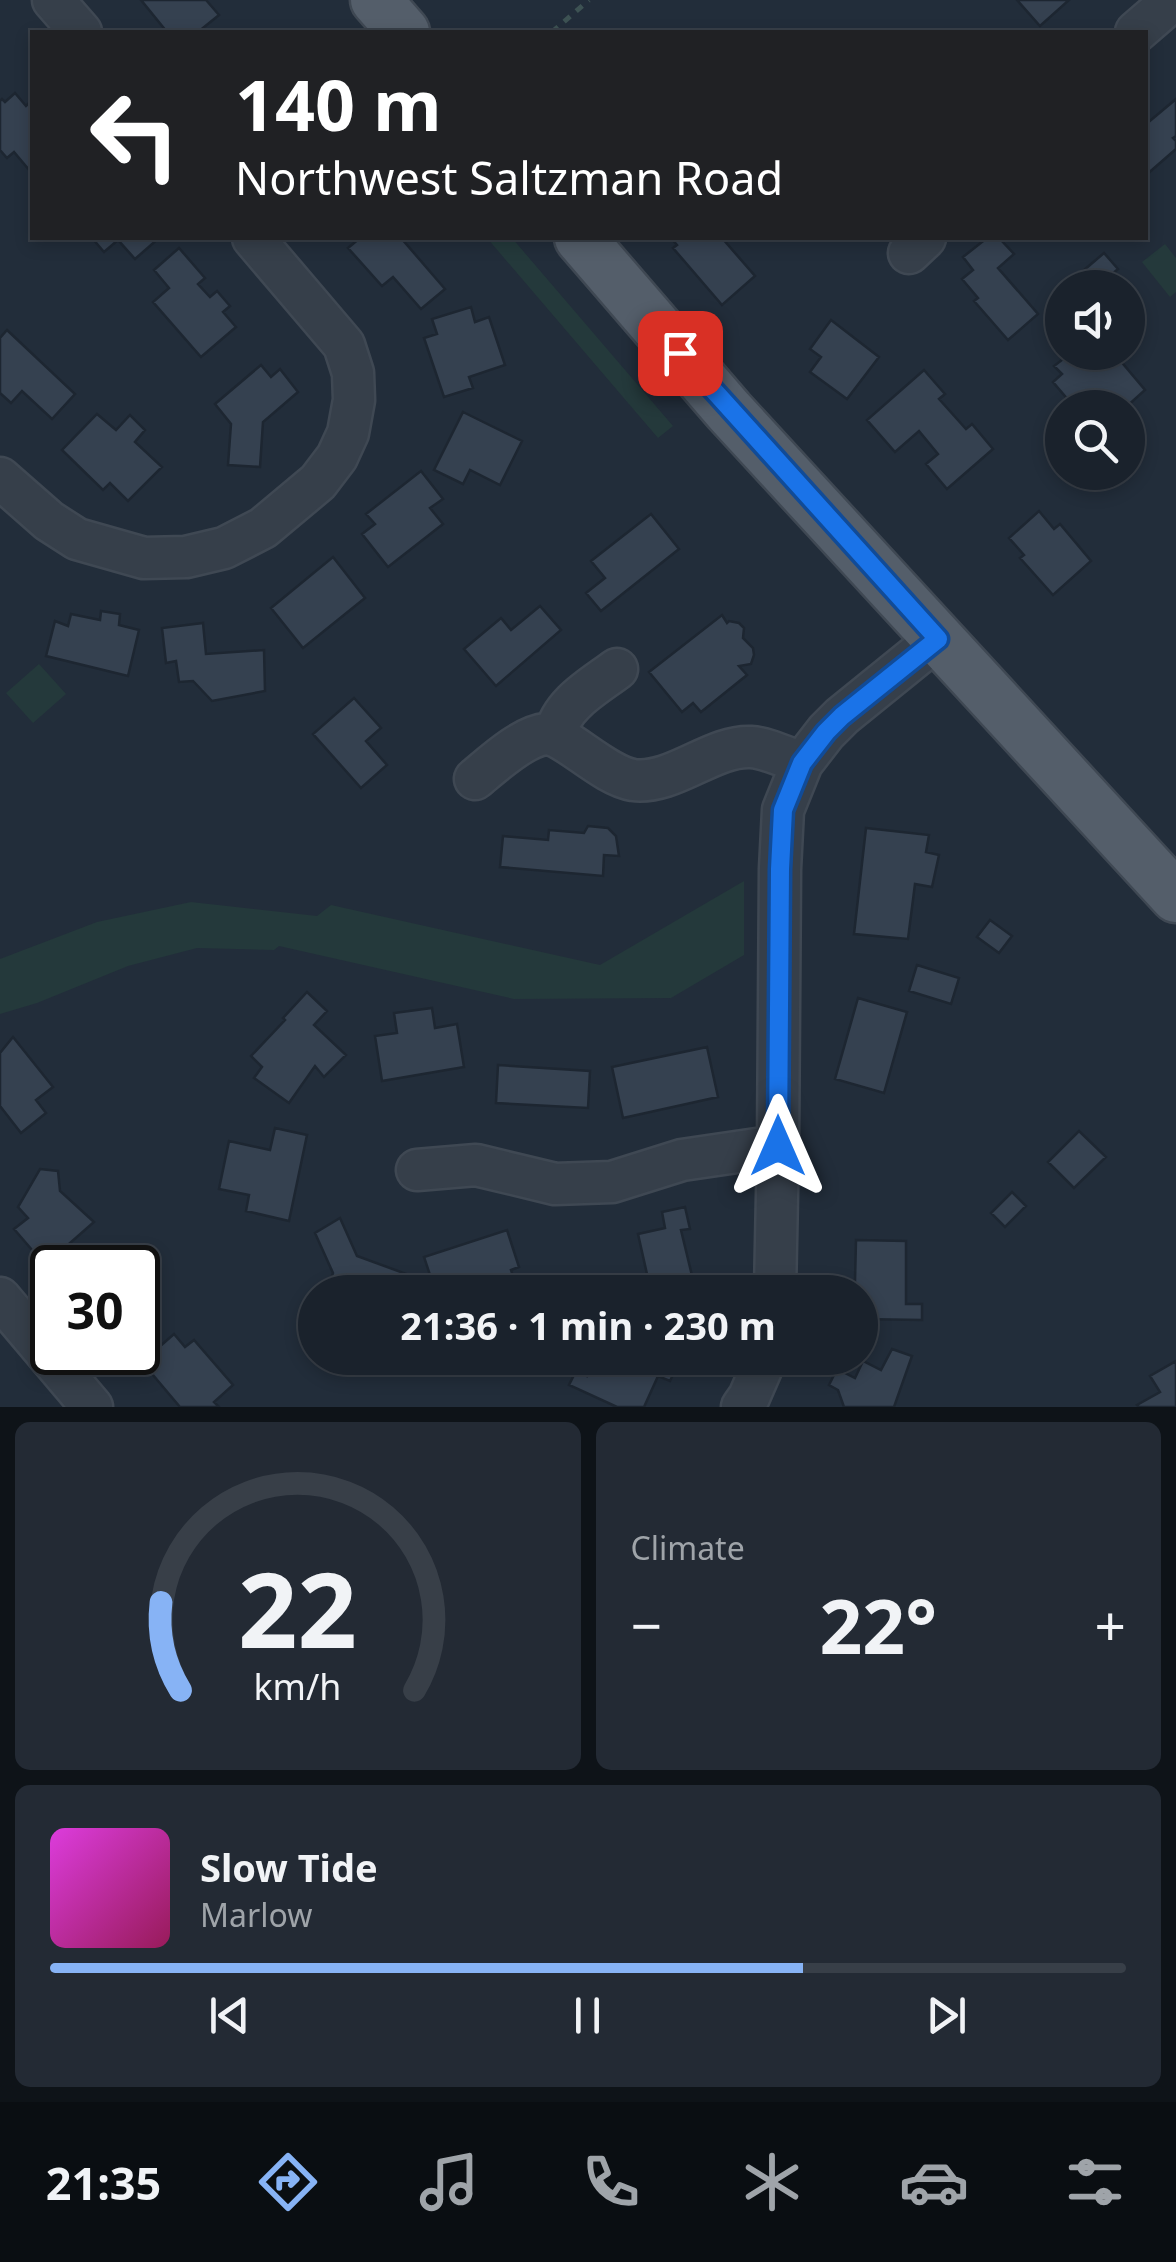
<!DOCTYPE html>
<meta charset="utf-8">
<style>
:root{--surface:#1a222c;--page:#232a34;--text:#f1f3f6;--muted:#9fa4a9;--line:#383f48;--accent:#87b3f5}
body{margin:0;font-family:"Noto Sans",sans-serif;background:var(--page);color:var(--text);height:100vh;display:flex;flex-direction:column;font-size:38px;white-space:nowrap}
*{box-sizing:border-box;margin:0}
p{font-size:32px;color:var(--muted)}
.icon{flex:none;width:55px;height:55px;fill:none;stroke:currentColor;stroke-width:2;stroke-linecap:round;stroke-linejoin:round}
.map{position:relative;height:1407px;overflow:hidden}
.panel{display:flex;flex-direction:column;gap:15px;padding:15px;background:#0e1318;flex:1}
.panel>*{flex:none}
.banner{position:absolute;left:30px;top:30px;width:1118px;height:210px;border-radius:0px;box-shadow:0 5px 15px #0003,0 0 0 2px var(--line);background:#202124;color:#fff;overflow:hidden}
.tools{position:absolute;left:1045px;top:270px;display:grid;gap:20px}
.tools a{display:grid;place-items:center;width:100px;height:100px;border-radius:50%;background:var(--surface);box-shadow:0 5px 15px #0003,0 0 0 2px var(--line);font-size:50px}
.speed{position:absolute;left:30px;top:1245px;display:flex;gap:20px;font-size:50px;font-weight:700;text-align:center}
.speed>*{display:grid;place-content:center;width:130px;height:130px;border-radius:50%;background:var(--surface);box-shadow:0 5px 15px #0003,0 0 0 2px var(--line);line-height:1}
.speed .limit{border:5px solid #111;border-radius:15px;background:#fff;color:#111}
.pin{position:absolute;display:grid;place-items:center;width:85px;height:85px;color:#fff;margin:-42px;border-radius:20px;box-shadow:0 5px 15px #0006}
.me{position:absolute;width:110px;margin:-55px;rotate:0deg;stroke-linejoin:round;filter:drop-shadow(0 0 8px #0008)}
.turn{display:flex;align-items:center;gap:35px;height:210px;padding:0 40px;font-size:45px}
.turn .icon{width:130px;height:130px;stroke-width:2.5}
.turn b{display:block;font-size:70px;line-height:85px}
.big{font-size:75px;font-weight:700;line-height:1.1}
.panel .card{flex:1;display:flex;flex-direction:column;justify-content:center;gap:15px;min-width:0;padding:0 35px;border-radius:15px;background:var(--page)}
.panel .dial{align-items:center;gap:0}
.dial svg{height:260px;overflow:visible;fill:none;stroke:var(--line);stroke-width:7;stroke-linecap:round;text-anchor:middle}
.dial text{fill:var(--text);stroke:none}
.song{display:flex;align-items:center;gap:30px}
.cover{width:120px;height:120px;border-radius:15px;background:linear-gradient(135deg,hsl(300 70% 55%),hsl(330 70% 35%))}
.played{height:10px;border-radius:5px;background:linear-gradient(90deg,var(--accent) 70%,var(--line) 70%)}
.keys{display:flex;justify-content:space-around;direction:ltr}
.heat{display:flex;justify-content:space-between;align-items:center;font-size:55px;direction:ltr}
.panel .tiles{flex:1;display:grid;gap:15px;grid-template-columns:1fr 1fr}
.card:last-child{grid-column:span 2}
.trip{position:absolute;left:298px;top:1275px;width:580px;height:100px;border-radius:50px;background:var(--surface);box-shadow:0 5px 15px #0003,0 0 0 2px var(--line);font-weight:700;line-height:100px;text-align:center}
.tabs{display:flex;height:160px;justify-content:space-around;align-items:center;background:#0a0e12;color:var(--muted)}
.tabs .icon{width:70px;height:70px}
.tabs .selected{color:var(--accent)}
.tabs b{font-size:45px;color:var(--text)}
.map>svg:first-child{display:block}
</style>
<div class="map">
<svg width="1176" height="1407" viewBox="0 0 1176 1407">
<rect width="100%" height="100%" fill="#222d3a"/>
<path fill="#24393b" d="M487,238H512L673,426L658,438Z
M1165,244L1176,258V292L1170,297L1142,262Z
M39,664L66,694L33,723L6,693Z
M744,881V955L671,998L514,999L279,946L274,950L197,948L128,966L37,1003L0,1014V959L97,922L191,902L317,916L331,905L600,965Z"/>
<path fill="#354150" stroke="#1d2631" stroke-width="2.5" d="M141,0H206L219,15L198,32H167Z
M1017,0H1069L1040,26Z
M15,93L26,106L32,100V170L30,171L14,152L7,158L0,150V101L2,99L5,102Z
M1176,99V136L1173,138L1176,141V149L1145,176V125Z
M92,238H159L135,259L118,240L104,252Z
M360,238H401L445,289L421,309L393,277L382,286L348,248Z
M671,238H722L755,276L722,305L673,248L677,245Z
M987,238H999L1014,254L998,268L1038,314L1008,340L974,301L978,298L962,279L973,270L963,257Z
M179,248L205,278L198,284L210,297L217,291L230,306L223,312L236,327L201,357L153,302L169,288L154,270Z
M1104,253L1118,269L1097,287L1083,271Z
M471,307L475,322L489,317L505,365L469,377L473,388L444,397L424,338L437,334L432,319Z
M831,320L879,357L847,399L810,372L821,357L810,349Z
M7,330L75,394L52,419L22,391L11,403L0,393V338Z
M1087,352H1113L1145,390L1125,408H1096L1082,392L1070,402L1053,382L1062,374L1054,366L1067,356L1074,364Z
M261,365L271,377L280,369L298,392L263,422L260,467L228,465L231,424L215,404Z
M924,370L945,394L939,399L966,429L972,424L993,449L947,489L926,464L938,454L919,431L895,452L867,420Z
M463,412L522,441L500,485L470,470L463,484L434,470Z
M97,414L116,430L130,415L145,430L135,442L162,467L128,501L110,483L103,490L62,450Z
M421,471L443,499L430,508L443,524L388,567L362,534L375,524L366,514Z
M1039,511L1054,529L1060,524L1091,561L1053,595L1020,558L1024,555L1009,538Z
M651,514L679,549L601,611L586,593L605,578L591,561Z
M333,557L365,598L303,648L271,608Z
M540,606L561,630L496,686L464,649L501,618L511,630Z
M101,611L120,614L119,625L139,630L128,676L46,656L55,621L68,626L71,614L100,620Z
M722,615L727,623L729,621L739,623L744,628L743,638L753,648L754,655L751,664L739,666L747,675L701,712L693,703L682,712L649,672Z
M203,623L206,654L264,650L265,691L212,701L193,681L179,682L176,661L166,663L162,628Z
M354,698L381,728L366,741L387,765L361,788L313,734Z
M588,826L608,828L616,836L619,856L604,855L603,876L500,867L503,836L548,840L549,830L584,833Z
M866,828L929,835L926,852L939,855L932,887L915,884L908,939L854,934Z
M990,920L1012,936L999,953L977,937Z
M917,965L959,978L951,1004L909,991Z
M307,992L327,1011L314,1025L346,1055L324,1077L315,1066L289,1103L254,1078L262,1067L251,1056L285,1020L283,1018Z
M858,998L907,1012L884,1093L835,1079Z
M432,1008L435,1028L457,1024L464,1067L382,1081L375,1036L397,1033L394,1013Z
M13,1037L53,1087L36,1100L46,1113L21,1133L0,1106V1053Z
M707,1047L718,1097L623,1118L612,1067Z
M498,1065L590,1071L588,1108L496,1103Z
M275,1128L307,1135L289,1221L246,1211L249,1195L219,1189L229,1141L270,1150Z
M1079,1131L1106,1157L1074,1188L1048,1162Z
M40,1169L58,1171L60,1191L94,1222L45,1265L14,1229L28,1218L18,1207Z
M1012,1192L1026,1206L1005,1227L991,1213Z
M685,1207L690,1229L681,1230L694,1284L651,1292L638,1234L665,1228L662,1212Z
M340,1218L357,1256L409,1275L402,1292H326L333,1273L315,1233Z
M507,1230L519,1267L511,1270L517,1288L503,1292H463L457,1276L433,1284L424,1257Z
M856,1240L906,1241V1304H922V1320L860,1319V1292H842L843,1281H855Z
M138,1292L154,1311L138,1326Z
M174,1334L185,1347L194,1340L233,1385L214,1402L219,1407H180L142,1362Z
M892,1349L912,1356L894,1407H844L838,1390L829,1385L837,1369L855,1378L863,1361L881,1370Z
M596,1358H681L670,1381L658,1376L644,1407H617L569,1385L576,1371L587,1376Z
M1176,1361V1407H1139L1137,1405L1160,1392L1150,1376Z"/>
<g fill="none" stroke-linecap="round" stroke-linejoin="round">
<defs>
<path id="minor" d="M53,0L81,32
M1136,32L1173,0
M909,253L925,238
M0,478L49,521L77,539L144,558L186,557L224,548L263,528L318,482L337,457L348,433L354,400L353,373L344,345L253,238
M555,735C561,704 593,687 617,669
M475,779C492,765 523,736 546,734C564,733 603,775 633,780C674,785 712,745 751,747C767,748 787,758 802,763
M417,1170L476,1165L555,1184L612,1182L682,1160L778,1146
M775,1292L778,1146L780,869L783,810L802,763L826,732L842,716L937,639
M0,1298L92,1407
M742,1407L749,1397L766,1358"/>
<path id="major" d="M376,0L404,32
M580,238L729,411L1176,897"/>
</defs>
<use href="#minor" stroke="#3f4853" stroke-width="45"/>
<use href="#major" stroke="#3f4853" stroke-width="55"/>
<path stroke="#3d5253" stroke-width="5" stroke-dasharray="8 8" stroke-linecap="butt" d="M552,32L589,0"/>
<use href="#minor" stroke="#363f4a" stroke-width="40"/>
<use href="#major" stroke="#545e6a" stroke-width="50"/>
</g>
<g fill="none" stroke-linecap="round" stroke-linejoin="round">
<defs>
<path id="route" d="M680,353L938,639L842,716L826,732L802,763L783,810L780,869L778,1146"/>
</defs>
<use href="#route" stroke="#114b97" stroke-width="25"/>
<use href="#route" stroke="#1a73e8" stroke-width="18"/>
</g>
</svg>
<div class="tools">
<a><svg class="icon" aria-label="sound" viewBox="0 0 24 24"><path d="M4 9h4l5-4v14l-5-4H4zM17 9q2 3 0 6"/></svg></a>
<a><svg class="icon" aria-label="search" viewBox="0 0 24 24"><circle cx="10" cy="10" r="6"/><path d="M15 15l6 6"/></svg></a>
</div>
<div class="speed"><div class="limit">30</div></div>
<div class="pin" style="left:680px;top:353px;background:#d93025"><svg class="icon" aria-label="arrive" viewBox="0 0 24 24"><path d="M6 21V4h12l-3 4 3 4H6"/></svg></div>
<svg class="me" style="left:778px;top:1146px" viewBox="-20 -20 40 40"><path d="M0-17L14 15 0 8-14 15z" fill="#1a73e8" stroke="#fff" stroke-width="4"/></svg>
<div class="trip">21:36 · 1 min · 230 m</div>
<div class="banner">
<div class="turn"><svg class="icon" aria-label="left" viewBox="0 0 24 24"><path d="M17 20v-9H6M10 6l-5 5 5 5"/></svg><div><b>140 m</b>Northwest Saltzman Road</div></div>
</div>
</div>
<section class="panel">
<div class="tiles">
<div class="card dial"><svg viewBox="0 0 100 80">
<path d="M14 69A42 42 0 1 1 86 69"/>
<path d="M14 69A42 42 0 0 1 8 42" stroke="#87b3f5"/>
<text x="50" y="56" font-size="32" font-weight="700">22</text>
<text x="50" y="72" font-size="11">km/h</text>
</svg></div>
<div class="card"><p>Climate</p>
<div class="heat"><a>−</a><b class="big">22°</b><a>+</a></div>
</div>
<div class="card">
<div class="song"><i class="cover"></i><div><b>Slow Tide</b><p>Marlow</p></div></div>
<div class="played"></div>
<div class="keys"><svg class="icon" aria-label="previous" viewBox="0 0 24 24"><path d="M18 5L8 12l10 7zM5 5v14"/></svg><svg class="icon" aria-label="pause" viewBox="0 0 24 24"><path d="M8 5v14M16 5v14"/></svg><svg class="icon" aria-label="next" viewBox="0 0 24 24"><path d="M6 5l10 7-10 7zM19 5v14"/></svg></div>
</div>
</div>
</section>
<nav class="tabs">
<b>21:35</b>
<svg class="icon selected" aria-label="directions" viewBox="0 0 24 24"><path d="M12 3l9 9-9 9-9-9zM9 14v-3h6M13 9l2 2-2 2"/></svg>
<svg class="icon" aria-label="music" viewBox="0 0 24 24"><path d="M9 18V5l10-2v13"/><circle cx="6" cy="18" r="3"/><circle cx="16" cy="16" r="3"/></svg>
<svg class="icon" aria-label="phone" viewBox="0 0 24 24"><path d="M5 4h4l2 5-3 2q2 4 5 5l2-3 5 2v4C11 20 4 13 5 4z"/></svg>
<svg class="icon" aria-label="climate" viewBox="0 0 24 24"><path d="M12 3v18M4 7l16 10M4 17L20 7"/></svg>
<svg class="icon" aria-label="car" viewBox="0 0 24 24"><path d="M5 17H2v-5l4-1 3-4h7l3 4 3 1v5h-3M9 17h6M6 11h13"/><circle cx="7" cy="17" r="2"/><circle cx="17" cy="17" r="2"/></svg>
<svg class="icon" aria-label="filters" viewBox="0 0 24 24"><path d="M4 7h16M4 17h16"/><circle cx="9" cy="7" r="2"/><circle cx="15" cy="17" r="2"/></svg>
</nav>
